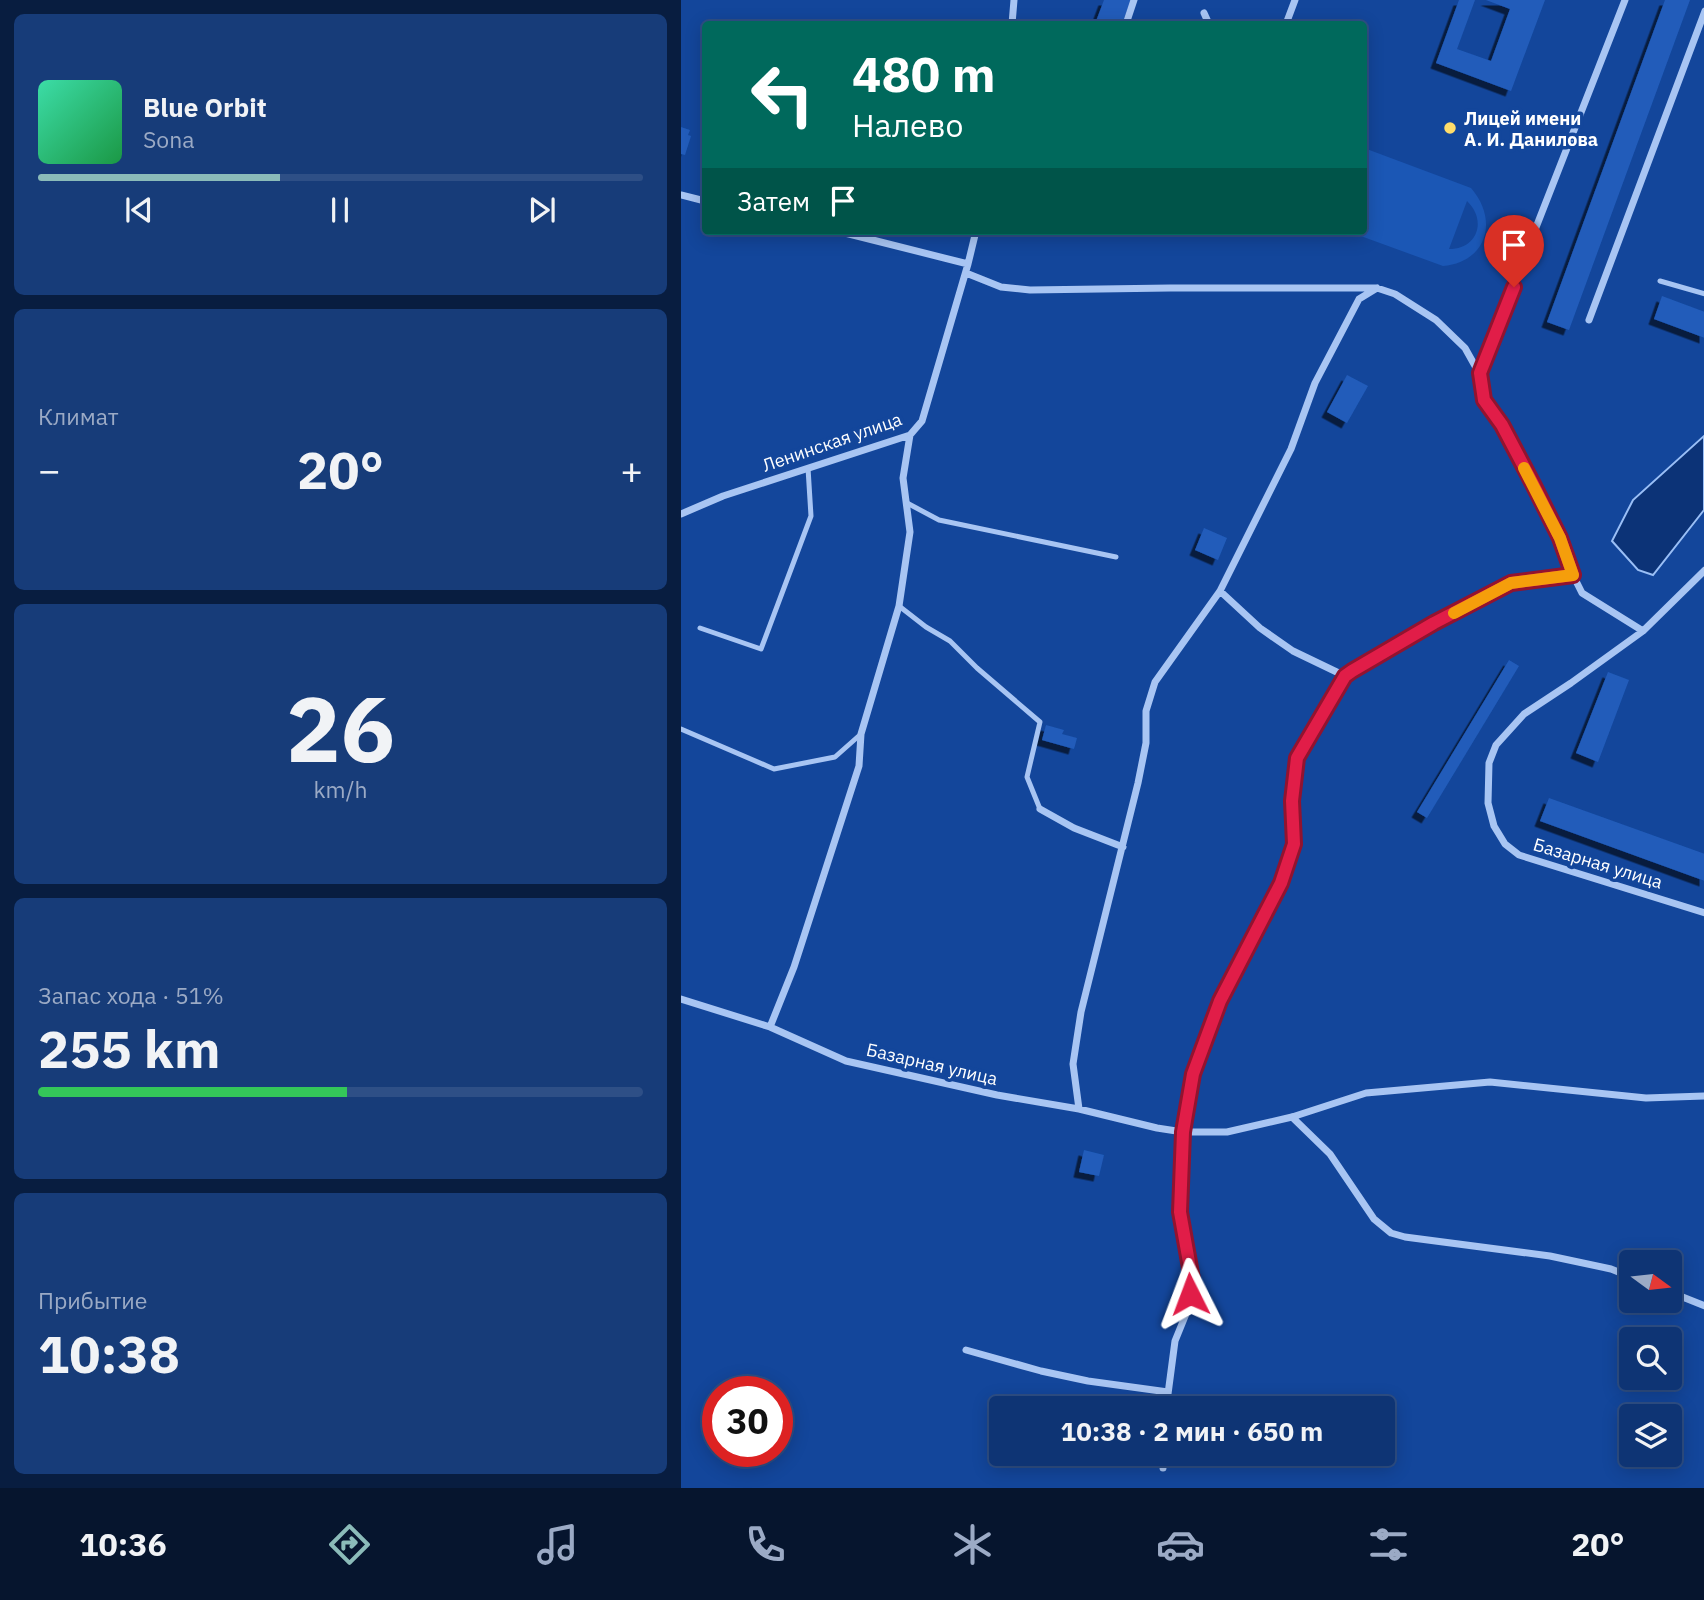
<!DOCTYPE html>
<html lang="ru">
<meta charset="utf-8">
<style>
:root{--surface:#0e3474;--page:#173c79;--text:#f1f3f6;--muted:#9baac5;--line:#2e4f86;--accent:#8bbbb9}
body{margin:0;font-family:"IBM Plex Sans",sans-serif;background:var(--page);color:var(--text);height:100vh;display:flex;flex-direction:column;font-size:26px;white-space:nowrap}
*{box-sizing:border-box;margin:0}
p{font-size:23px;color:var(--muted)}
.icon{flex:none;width:38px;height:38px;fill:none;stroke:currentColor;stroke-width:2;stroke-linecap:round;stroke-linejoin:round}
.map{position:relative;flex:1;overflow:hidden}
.sheet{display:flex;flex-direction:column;gap:14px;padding:14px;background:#081d40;width:681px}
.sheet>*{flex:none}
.guide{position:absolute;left:21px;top:21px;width:665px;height:214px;border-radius:7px;box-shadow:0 4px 18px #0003,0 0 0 2px var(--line);background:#00695c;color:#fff;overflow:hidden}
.needle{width:46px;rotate:105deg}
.fabs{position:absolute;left:938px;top:1250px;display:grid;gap:14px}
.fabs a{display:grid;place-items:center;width:63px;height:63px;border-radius:7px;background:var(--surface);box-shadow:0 4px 18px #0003,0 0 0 2px var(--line);font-size:35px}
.speed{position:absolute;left:21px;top:1376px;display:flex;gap:14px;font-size:35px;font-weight:700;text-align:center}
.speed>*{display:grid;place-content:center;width:91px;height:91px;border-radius:50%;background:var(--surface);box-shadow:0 4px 18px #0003,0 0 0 2px var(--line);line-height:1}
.speed .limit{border:10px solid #d22;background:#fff;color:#111}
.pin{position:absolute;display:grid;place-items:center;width:60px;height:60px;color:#fff;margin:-72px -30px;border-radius:50% 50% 50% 0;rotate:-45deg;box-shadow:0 0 7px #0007}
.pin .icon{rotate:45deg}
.me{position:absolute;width:77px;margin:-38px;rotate:357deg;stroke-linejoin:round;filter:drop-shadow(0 0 5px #0008)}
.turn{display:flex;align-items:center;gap:24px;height:147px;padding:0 35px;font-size:32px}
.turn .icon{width:91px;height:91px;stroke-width:2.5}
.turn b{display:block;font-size:49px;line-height:60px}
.then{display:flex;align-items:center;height:66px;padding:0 35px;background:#0003;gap:14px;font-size:26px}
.big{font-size:52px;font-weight:700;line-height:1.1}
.sheet .tile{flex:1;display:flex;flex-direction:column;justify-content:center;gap:10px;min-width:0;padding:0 24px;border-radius:10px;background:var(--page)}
.sheet .dial{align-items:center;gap:0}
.dial b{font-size:91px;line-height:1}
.song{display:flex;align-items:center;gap:21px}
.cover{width:84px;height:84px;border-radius:10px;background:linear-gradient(135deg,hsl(160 70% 55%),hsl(140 70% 35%))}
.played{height:7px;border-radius:4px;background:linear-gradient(90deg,var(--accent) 40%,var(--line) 40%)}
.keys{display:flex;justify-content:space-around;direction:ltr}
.heat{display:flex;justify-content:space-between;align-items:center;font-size:38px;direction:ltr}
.charge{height:10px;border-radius:5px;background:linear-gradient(90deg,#34c759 51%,var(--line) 0)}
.trip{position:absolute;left:308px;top:1396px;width:406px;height:70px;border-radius:7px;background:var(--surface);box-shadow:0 4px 18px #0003,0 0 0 2px var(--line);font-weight:700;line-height:70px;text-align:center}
.tab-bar{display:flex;height:112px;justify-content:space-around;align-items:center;background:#06152e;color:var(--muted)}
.tab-bar .icon{width:49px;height:49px}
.tab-bar .current{color:var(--accent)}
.tab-bar b{font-size:32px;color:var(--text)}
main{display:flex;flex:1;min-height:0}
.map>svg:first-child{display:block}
</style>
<main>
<section class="sheet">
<div class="tile">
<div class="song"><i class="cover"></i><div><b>Blue Orbit</b><p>Sona</p></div></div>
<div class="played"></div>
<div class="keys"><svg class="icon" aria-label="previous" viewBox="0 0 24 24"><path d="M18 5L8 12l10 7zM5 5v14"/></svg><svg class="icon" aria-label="pause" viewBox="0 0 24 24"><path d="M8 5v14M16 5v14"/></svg><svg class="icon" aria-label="next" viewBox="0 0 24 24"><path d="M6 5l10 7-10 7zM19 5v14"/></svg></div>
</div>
<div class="tile"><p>Климат</p>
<div class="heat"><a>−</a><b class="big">20°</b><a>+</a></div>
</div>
<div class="tile dial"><b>26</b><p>km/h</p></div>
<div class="tile"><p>Запас хода · 51%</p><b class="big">255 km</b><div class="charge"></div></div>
<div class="tile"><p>Прибытие</p><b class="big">10:38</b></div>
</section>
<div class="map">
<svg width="1024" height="1488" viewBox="0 0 1024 1488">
<defs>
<filter id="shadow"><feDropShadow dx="-5.5" dy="5.5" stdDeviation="0" flood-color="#0009"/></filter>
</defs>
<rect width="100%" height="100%" fill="#13469b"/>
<path fill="#1b57b5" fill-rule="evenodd" d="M683,148L790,188C818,220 806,262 762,266L666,231H682ZM786,201C806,220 797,249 768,249Z"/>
<path fill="#0c3377" stroke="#9abff6" stroke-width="2" d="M1023,436V510L972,575L957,570L931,541L952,500Z"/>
<path fill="#215cba" filter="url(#shadow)" d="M423,0H450L441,24H414Z
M778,0H794L776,49L810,61L829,9L805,0H864L830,91L755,63Z
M984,0H1009L888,330L866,322Z
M0,127L9,130L7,135L10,136L4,155L0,154Z
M981,296L1024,312V338L973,319Z
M666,375L687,386L666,423L646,412Z
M523,528L546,538L537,560L514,550Z
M828,660L838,666L746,818L736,812Z
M927,672L948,680L917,762L895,753Z
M365,725L383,730L381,734L396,738L393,749L361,740Z
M868,798L1024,854V881L859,821Z
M403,1150L423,1155L418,1176L398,1172Z"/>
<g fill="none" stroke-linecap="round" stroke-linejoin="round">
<path stroke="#a8c5f3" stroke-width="5" d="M979,281L1024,294
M226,503L258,520L435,557
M218,606L245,627L269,641L296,668L359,722L346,777L359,809
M19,628L80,649L130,516L127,468
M0,729L93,769L154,757L180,734"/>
<path stroke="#a8c5f3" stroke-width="7" d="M523,13L528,24
M331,24L333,0
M445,24L453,0
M605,24L614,0
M0,195L24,201
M156,231L287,264
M285,273L320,287L349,290L489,288H696L714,294L755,320L784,348L798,373L804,400L821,425L852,484L879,538L892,575
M908,320L1024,11
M798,373L944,0
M0,514L42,496L229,435L241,421L287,264L295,231
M1024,570L962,631L890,683L843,714L815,745L808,763L807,803L813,826L824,844L838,855L1024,913
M539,591L579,628L612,651L664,676
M359,809L393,828L442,847
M0,999L89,1027L165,1061L316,1095L398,1109L476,1128L502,1132H546L611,1117L685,1093L809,1082L965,1098L1024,1096
M89,1027L113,967L178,766L180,734L218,606L229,532L222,478L229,435
M398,1109L392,1064L400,1012L457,783L465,743V711L474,682L539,591L610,449L634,383L678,299L696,288
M611,1117L649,1154L693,1219L710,1233L724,1237L869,1256L930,1269L950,1277
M989,1292L1024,1306
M285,1350L360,1371L407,1381L487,1392
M485,1409L494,1341L507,1309L511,1279L499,1212L502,1132L512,1074L539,1001L600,883L613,844L611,801L616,758L664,676L671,671L753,623L830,583L892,575L901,593L962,631
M482,1468V1454"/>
</g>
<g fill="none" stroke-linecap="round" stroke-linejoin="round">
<defs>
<path id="route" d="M509,1294L511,1279L499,1212L502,1132L512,1074L539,1001L600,883L613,844L611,801L616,758L664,676L671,671L753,623L830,583L892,575L879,538L852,484L821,425L803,400L799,373L833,287"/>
</defs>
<use href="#route" stroke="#92132f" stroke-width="18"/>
<use href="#route" stroke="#e11d48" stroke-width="12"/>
<path stroke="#f59e0b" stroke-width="12" d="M773,613L830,583L892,575L879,538L843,468"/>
</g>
<circle fill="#ffdd6a" stroke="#13469b" stroke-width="2.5" cx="769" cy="128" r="7"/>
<g text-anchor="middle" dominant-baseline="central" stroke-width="7" stroke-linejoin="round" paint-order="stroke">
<g font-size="18" font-weight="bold" fill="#fff" stroke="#13469b" text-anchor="start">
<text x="783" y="118">Лицей имени<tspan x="783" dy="21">А. И. Данилова</tspan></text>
</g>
<g font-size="18" fill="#fff" stroke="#13469b">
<text transform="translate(151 442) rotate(-19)">Ленинская улица</text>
<text transform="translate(917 863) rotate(17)">Базарная улица</text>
<text transform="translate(251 1064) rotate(13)">Базарная улица</text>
</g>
</g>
</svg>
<div class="fabs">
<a><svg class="needle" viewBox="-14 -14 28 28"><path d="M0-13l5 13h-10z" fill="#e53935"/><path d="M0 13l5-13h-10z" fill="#9baac5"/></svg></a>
<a><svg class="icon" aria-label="search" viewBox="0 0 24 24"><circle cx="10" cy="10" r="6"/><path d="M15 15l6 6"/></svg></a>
<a><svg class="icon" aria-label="layers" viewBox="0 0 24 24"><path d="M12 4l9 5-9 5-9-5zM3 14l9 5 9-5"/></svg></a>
</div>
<div class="speed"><div class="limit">30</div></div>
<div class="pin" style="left:833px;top:287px;background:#d93025"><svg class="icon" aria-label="arrive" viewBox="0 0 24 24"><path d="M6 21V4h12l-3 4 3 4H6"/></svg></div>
<svg class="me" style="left:509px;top:1294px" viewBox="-20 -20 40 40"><path d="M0-17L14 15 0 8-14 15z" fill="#e11d48" stroke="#fff" stroke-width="4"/></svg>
<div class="trip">10:38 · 2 мин · 650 m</div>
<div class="guide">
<div class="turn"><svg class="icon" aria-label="left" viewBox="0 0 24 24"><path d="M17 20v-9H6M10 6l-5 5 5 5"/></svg><div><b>480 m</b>Налево</div></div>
<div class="then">Затем<svg class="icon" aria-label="arrive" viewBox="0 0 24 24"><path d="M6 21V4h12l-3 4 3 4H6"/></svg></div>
</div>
</div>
</main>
<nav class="tab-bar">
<b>10:36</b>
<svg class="icon current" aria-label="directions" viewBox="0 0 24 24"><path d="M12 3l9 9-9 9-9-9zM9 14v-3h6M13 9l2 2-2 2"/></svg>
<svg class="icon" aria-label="music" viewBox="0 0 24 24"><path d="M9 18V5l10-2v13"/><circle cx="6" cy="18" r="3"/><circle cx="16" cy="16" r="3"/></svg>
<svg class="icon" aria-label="phone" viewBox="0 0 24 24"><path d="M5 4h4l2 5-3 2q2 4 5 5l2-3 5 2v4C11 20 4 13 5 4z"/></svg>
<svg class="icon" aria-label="climate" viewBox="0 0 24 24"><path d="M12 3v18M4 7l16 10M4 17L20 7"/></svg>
<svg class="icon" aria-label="car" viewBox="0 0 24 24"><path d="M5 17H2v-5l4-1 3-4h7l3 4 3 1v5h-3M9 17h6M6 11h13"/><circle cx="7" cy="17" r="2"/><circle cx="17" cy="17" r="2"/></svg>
<svg class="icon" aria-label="filters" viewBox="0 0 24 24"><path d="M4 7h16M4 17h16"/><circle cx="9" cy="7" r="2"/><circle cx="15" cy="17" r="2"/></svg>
<b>20°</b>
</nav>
